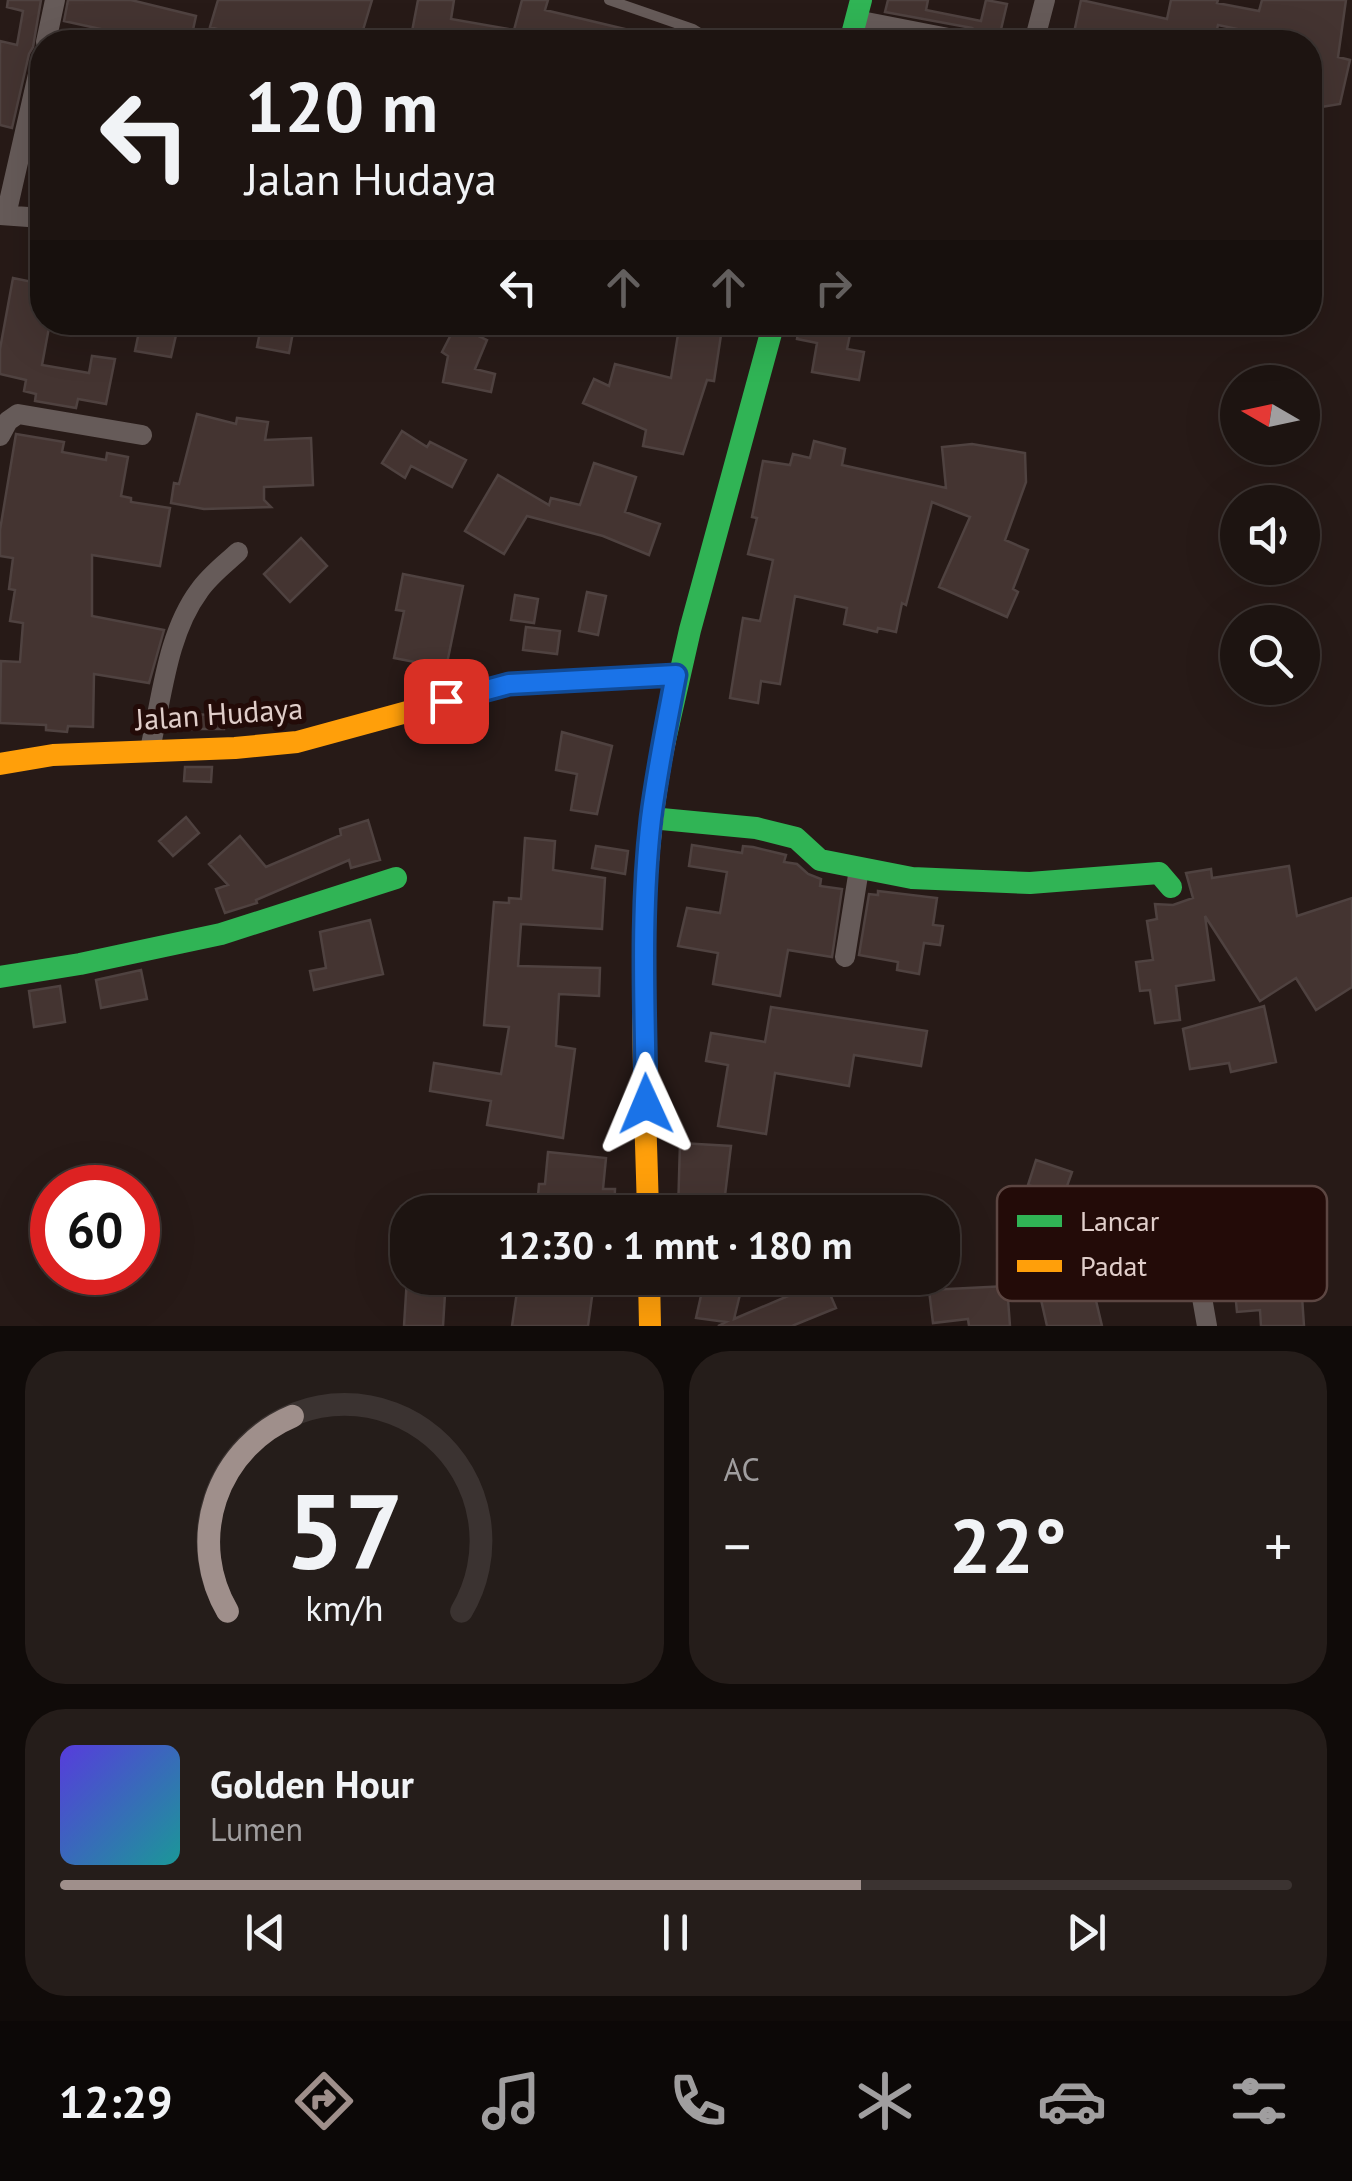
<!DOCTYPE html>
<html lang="id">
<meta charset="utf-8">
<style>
:root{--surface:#1d1411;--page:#251d1a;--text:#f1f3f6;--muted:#a09e9f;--line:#3b3331;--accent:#9f8f8b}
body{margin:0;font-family:"PT Sans",sans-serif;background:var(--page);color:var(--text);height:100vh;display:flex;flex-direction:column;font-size:38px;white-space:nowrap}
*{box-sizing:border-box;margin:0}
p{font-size:32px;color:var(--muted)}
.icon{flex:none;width:55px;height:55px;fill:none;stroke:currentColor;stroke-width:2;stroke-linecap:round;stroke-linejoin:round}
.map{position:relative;height:1326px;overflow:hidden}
.panel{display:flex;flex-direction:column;gap:25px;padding:25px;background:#100b09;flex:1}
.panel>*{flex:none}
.guide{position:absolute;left:30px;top:30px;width:1292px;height:305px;border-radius:40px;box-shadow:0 10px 40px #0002,0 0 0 2px var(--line);background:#1d1411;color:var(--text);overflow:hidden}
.needle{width:65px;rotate:279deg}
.tools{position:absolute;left:1220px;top:365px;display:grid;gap:20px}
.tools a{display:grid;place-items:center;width:100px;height:100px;border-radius:50%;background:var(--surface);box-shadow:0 10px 40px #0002,0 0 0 2px var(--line);font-size:50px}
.speed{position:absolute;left:30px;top:1165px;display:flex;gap:20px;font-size:50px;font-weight:700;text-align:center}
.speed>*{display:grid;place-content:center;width:130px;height:130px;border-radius:50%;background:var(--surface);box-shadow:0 10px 40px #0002,0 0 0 2px var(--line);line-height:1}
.speed .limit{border:15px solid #d22;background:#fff;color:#111}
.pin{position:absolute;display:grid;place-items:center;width:85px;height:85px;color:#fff;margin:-42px;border-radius:20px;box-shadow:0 5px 15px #0006}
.me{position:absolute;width:110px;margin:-55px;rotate:359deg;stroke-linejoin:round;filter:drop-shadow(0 0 8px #0008)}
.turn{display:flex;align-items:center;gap:35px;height:210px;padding:0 50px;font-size:45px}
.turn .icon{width:130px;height:130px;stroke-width:2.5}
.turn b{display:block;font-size:70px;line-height:85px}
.lanes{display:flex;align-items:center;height:95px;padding:0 50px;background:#0003;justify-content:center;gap:50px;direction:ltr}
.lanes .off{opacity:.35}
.big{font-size:75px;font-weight:800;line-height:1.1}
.panel .widget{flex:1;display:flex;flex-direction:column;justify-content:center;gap:15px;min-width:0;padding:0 35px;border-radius:40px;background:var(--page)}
.panel .dial{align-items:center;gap:0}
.dial svg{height:260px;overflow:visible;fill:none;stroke:var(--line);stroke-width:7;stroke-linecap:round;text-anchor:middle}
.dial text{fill:var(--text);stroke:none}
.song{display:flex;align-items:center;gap:30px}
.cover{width:120px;height:120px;border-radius:15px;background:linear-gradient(135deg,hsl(250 70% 55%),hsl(180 70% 35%))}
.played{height:10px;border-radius:5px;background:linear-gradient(90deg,var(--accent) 65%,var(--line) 65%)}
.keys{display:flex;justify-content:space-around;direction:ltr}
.heat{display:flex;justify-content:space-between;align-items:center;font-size:55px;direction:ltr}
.panel .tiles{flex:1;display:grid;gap:25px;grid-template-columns:1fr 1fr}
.widget:last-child{grid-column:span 2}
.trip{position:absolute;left:390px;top:1195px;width:570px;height:100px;border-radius:40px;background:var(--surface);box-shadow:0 10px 40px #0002,0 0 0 2px var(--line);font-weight:800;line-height:100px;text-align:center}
.menu{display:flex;height:160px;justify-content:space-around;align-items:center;background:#0c0807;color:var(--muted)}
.menu .icon{width:70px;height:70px}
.menu .selected{color:var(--accent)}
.menu b{font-size:45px;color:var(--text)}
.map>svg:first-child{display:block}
</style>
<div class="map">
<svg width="1352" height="1326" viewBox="0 0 1352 1326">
<rect width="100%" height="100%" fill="#271a17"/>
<path fill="#443431" stroke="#4f4240" stroke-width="2.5" d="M8,0H41L33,47L29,54L12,128L0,125V41L17,45L23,11L7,7Z
M68,0H131L196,16L191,39L182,37L180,42H145L146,39L64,21Z
M218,0H372L360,40L338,34L336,42H263L210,27Z
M418,0H454L451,19L514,30L522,0H548L545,10L650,35L649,42H410Z
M888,0H928L926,10L981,21L986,0L1007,4L998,42H982L979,32L972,28L885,12Z
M1081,0L1167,19L1171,0H1218L1217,3L1259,11L1262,0H1346L1338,57L1350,60L1340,104L1315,108L1310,74L1316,49L1310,48V42H1285L1275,40L1276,37L1218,25L1214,42H1072Z
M13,278L42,284V322H50L42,365L89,373L92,356L115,359L106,404L78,399L76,408L35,401L36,394L24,391L26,380L0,374V349Z
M141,322H179L171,357L135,351Z
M262,322H295L289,353L257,347Z
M680,322H723L714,381L707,380L683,454L643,446L646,430L583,403L594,379L609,386L615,364L671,378Z
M800,322L852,325L847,349L864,352L859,380L812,372L817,343L797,339Z
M456,325L487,340L475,369L495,374L491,392L443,382L448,356L442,352Z
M197,414L236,424L237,418L268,422L265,440L311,438L313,485L264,487V500L271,507L204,509L171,503L174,483L179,484Z
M402,431L427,447L430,442L466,460L452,487L411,466L405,478L382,463Z
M16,434L64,442L62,452L106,460L107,453L128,457L121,496L131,498V502L170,508L160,566L92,555V616L164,630L149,683L94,674L93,727L68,726L67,732L46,730V725L0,723L1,661L20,662L23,623L10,621L15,590L9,589L13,558L0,556V530Z
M814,441L845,449L842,465L946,488L942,447L972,444L1025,453L1026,482L1005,540L1028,550L1013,589L1018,592L1007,617L939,587L970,517L932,502L906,605L902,603L896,632L878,628L877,632L844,624L847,608L795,596L780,684L761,681L758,703L730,698L743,618L760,621L773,560L748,554L757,518L752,517L763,461L790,465L793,454L810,458Z
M594,463L636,477L625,512L660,524L649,555L603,536L527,516L504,554L465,531L498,475L549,505L551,498L580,505Z
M301,538L327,566L290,602L264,574Z
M403,574L463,586L446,668L394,658L404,611L396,610Z
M587,592L606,596L598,635L579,631Z
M515,595L538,599L534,623L511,620Z
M526,627L560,631L557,654L523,650Z
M189,713L225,717L224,729H188Z
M562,732L612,746L597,814L571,810L577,774L556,770Z
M185,767H212L211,782L184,781Z
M186,817L199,833L173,856L159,841Z
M368,820L380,860L351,868L349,860L256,900L257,903L225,913L216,889L228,885L209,864L240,836L266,867L341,835L340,829Z
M525,838L555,841L553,870L605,878L602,929L521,924L518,966L600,968L599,996L559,994L556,1046L575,1049L563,1138L487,1125L491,1101L430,1091L434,1063L501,1074L509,1027L484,1025L494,902L509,903V898L521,899Z
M692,845L742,853L743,846L753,847L786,855L784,862L797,864L808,874L821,879L820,886L842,889L832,957L788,950L780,996L713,984L718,953L678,946L687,908L720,913L727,872L689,866Z
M596,846L628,851L625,874L592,868Z
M1289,866L1297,916L1352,898V987L1316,1010L1296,978L1260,1001L1205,916L1214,980L1176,986L1180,1020L1155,1023L1150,990L1140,991L1136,962L1153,960L1147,921L1157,919L1155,904L1173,905L1193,898L1186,873L1211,869L1212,878Z
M878,891L937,898L933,925L943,926L940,945L924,943L919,974L897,970L898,962L859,955L869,894L878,895Z
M370,920L383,974L314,990L310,971L326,968L320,932Z
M141,970L147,999L101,1008L96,980Z
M60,986L65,1022L34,1027L29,991Z
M1264,1006L1276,1062L1231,1072L1229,1063L1190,1069L1183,1029Z
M771,1007L927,1031L921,1066L854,1055L849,1086L775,1073L766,1134L718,1126L728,1065L706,1061L711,1033L765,1042Z
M680,1143L731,1146L723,1212H678Z
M548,1152L606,1158L603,1189H615L614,1212L537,1208L539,1184H545Z
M1036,1160L1072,1172L1067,1186L1081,1191L1072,1219H1076L1060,1295L1093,1288L1102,1326H1047L1026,1234L1039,1236L1048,1191L1028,1185Z
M1300,1267L1304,1326H1261L1260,1310L1237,1312L1233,1271Z
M407,1278H446L443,1326H404Z
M519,1278H563L594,1282L588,1326H512Z
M705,1278H744L734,1319L802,1290L798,1282L809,1278H823L836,1308L792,1326H718L726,1322L696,1318Z
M1007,1286L1010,1326H969L968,1319L933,1323L929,1290Z"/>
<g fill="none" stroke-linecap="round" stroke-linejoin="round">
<path stroke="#665b59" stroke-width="10" d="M609,0L693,29L714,42"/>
<path stroke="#665b59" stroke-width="20" d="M856,20L969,42
M46,42L55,0
M1034,42L1045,0
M0,215L42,218
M6,215L42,57
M0,436L8,421L18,414L142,435
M150,749C162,698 167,634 199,591C209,576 225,564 238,552
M845,957L859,869
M1201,1292L1207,1326"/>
<path stroke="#30b455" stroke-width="22" d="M850,42L861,0
M665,740L690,630L774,322
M651,818L756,828L796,838L820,860L912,878L1030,883L1159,873L1171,887
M0,977L80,964L221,934L396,878"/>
<path stroke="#ff9f0a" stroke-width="22" d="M0,764L53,755L235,748L297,742L509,684L677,675
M648,1212C644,1054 633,895 665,740
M649,1278L650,1326"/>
</g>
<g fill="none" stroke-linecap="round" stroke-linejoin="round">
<defs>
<path id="route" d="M446,701L509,684L676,675C667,722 657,771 651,819C640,913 645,1009 646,1104"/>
</defs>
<use href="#route" stroke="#114b97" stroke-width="25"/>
<use href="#route" stroke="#1a73e8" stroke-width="18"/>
</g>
<g text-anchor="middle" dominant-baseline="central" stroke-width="10" stroke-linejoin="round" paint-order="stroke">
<g font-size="30" fill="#e0ceca" stroke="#230b08">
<text transform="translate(219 713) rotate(-4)">Jalan Hudaya</text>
</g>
</g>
<rect x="997" y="1186" width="330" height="115" rx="15" fill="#230b08" stroke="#5c4642" stroke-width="2.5"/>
<rect x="1017" y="1215" width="45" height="12" fill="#30b455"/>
<rect x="1017" y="1260" width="45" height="12" fill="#ff9f0a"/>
<g font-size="28" fill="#e0ceca">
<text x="1080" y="1231">Lancar</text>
<text x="1080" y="1276">Padat</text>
</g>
</svg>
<div class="tools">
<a><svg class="needle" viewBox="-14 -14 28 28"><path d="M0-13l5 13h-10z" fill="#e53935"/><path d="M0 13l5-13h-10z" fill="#a09e9f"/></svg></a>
<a><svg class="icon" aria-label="sound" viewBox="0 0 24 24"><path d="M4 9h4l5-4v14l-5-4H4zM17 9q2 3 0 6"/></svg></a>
<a><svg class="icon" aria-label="search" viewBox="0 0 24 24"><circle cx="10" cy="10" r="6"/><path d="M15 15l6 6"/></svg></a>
</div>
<div class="speed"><div class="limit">60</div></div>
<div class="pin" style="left:446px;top:701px;background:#d93025"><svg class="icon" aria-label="arrive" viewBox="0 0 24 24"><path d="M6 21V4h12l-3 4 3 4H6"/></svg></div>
<svg class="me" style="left:646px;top:1104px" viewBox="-20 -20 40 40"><path d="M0-17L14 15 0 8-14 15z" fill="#1a73e8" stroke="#fff" stroke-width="4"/></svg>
<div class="trip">12:30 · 1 mnt · 180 m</div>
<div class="guide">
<div class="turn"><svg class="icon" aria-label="left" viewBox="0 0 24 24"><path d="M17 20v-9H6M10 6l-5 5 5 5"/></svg><div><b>120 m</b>Jalan Hudaya</div></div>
<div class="lanes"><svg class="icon" aria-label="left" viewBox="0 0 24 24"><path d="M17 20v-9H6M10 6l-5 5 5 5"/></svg><svg class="icon off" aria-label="ahead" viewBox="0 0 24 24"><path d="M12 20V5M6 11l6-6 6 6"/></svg><svg class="icon off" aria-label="ahead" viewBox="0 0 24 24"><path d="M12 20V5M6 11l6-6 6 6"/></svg><svg class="icon off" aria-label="right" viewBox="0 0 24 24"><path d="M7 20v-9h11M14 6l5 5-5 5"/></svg></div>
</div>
</div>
<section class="panel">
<div class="tiles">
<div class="widget dial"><svg viewBox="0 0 100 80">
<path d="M14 69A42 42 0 1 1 86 69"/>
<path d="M14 69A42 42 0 0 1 34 9" stroke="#9f8f8b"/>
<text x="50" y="56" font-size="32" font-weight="700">57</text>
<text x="50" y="72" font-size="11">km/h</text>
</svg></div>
<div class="widget"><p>AC</p>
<div class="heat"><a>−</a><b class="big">22°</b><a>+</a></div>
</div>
<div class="widget">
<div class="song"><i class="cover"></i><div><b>Golden Hour</b><p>Lumen</p></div></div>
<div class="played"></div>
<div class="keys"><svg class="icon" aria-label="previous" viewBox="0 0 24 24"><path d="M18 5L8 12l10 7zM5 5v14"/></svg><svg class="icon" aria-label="pause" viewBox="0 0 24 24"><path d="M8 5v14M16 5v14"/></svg><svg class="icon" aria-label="next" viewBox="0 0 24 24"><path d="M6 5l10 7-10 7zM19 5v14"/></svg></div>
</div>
</div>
</section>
<nav class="menu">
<b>12:29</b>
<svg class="icon selected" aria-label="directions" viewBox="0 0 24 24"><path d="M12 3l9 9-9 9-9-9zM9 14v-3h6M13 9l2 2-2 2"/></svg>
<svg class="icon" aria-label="music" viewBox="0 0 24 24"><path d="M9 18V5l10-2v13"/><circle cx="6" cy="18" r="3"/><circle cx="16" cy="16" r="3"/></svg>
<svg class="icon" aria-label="phone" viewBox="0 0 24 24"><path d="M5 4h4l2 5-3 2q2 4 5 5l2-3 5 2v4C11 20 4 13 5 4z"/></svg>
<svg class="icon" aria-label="climate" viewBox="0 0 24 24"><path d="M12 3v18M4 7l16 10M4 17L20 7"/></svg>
<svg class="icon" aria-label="car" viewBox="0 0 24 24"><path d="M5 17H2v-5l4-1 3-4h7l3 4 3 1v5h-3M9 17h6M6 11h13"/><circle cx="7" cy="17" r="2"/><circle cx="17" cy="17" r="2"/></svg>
<svg class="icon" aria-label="filters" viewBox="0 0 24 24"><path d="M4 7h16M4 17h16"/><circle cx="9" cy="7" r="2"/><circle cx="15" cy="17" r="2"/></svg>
</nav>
